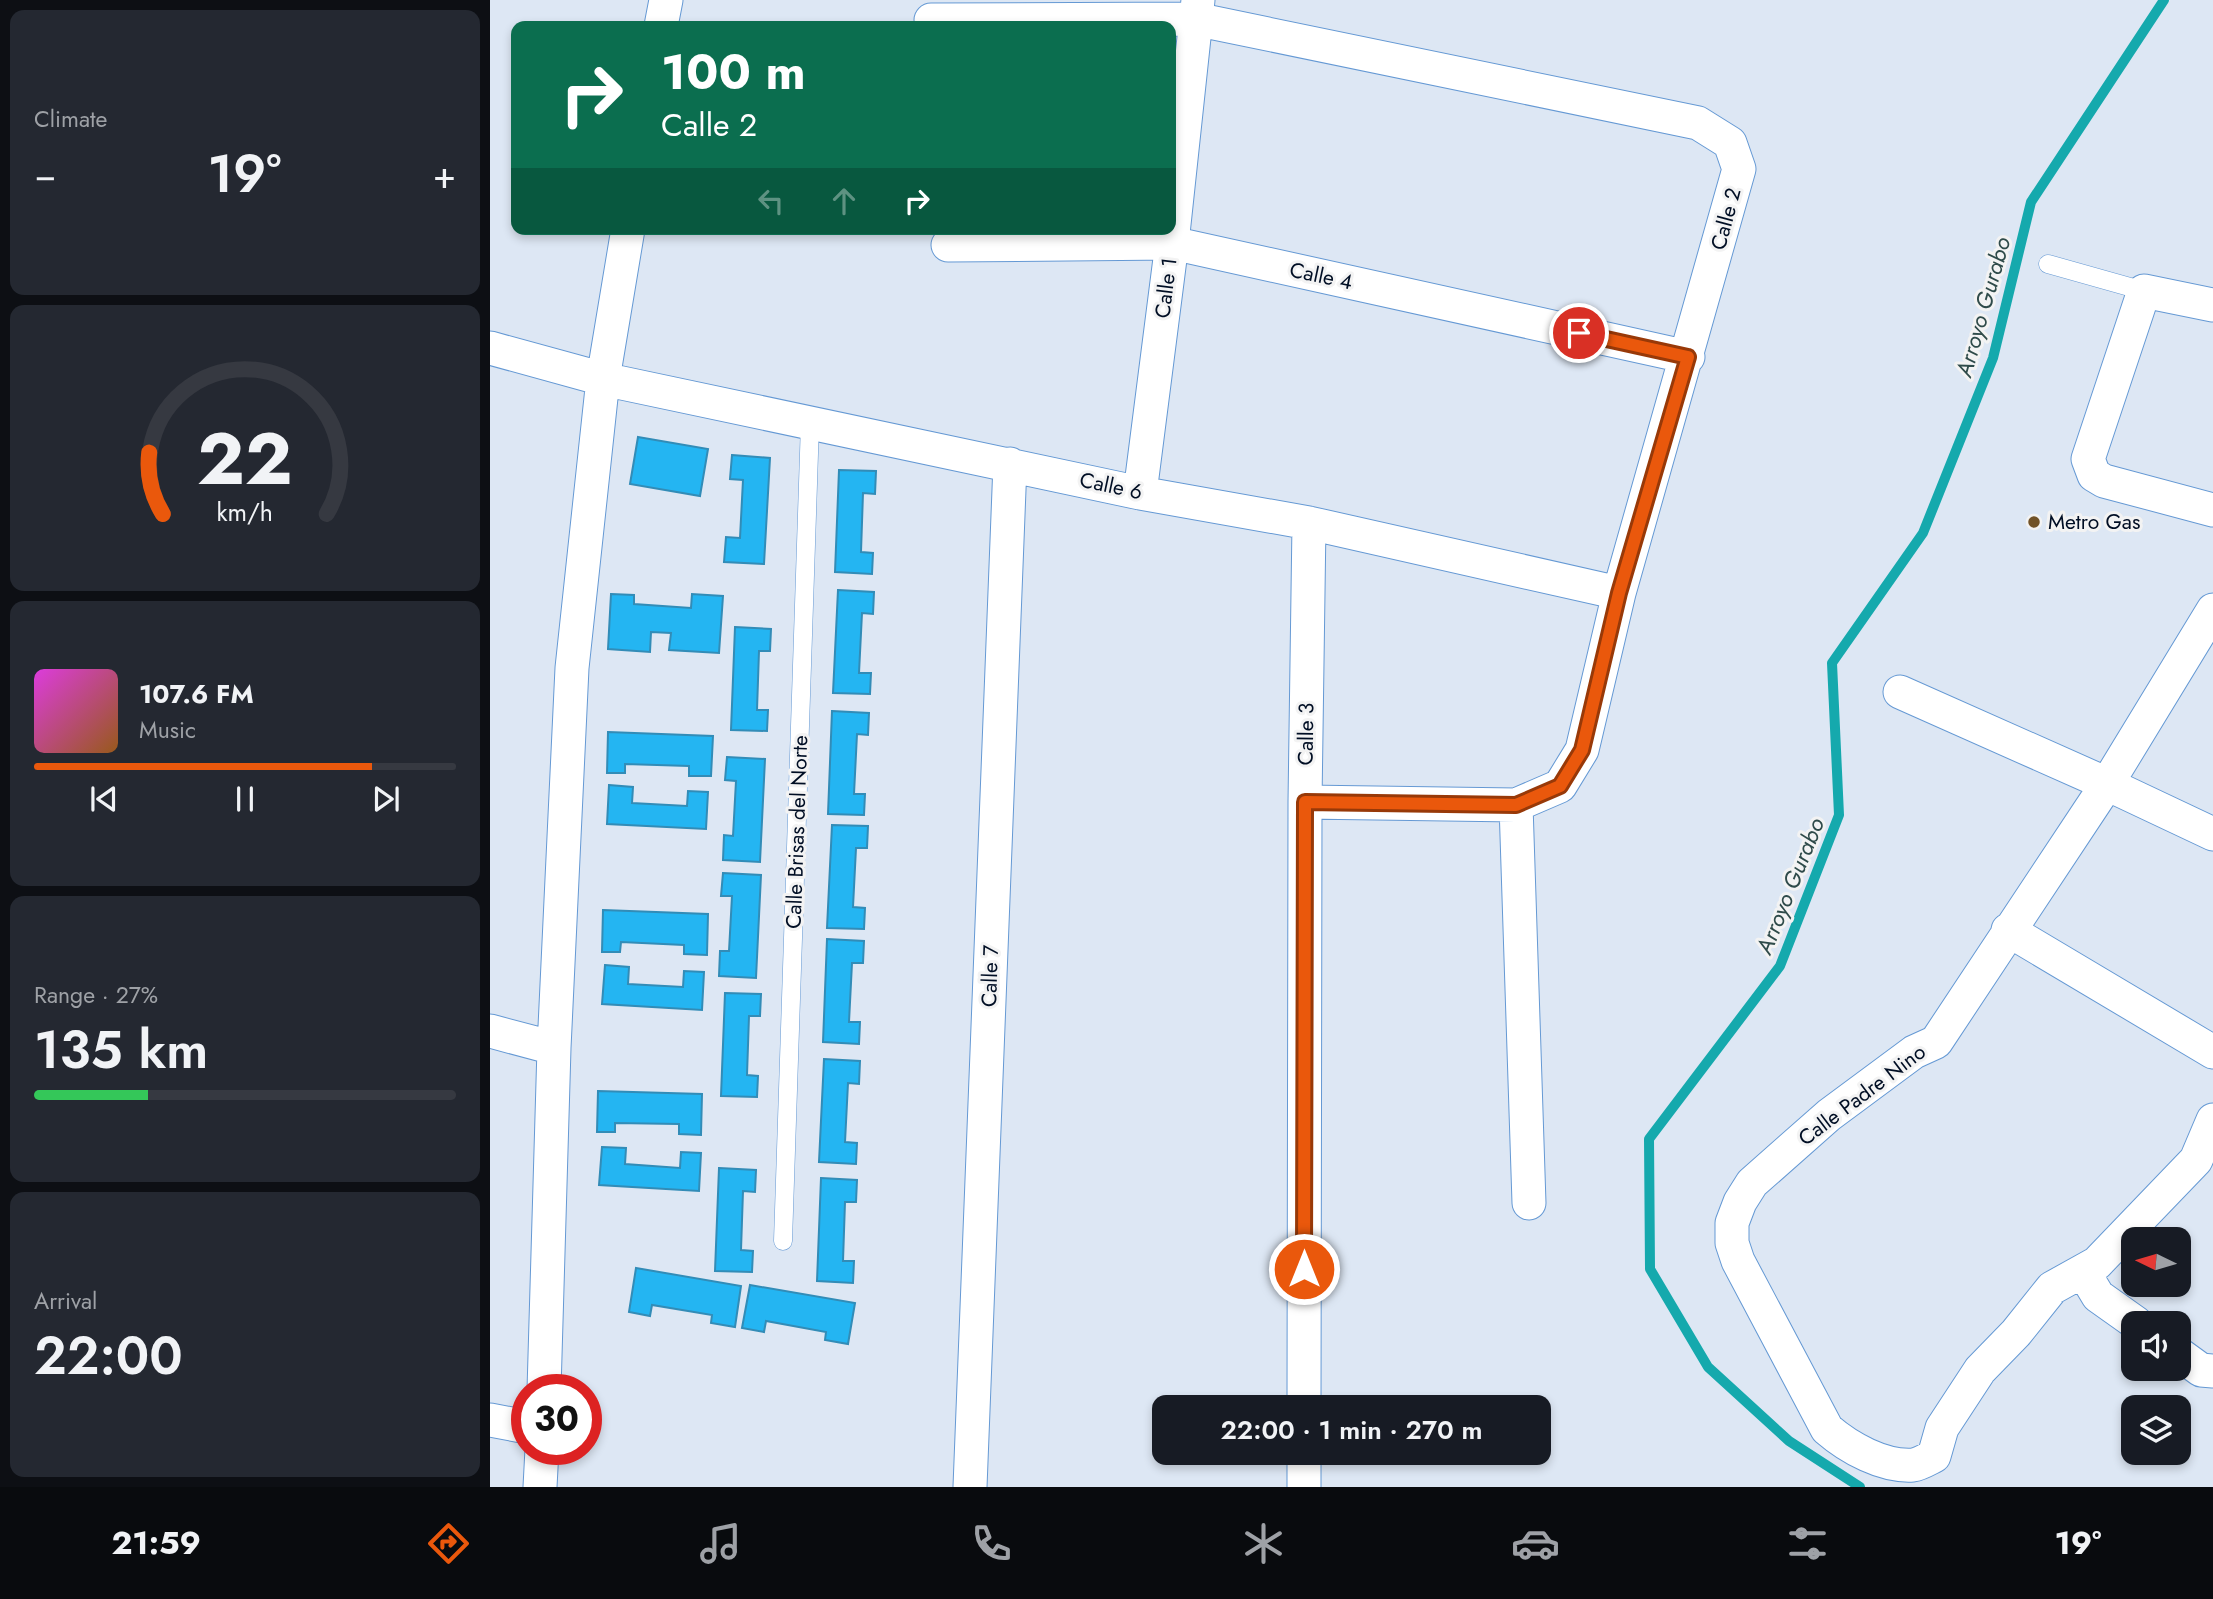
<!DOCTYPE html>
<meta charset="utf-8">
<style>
:root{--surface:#171b24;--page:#242831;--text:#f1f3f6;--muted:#9ea1a6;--line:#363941;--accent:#ea580c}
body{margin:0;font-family:Jost,sans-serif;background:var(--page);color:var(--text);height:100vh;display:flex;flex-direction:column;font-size:26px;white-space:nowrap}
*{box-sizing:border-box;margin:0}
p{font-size:23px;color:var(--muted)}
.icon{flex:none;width:38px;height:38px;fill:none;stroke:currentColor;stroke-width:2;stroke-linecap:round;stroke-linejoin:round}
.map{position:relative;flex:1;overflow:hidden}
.drawer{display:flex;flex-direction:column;gap:10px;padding:10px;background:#0d0f14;width:490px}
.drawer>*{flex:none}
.top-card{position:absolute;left:21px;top:21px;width:665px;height:214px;border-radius:14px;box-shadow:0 4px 10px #0003;background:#0b6e4f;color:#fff;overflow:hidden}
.needle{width:46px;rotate:275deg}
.controls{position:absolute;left:1631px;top:1227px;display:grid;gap:14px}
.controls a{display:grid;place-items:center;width:70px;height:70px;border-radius:14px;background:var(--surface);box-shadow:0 4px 10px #0003;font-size:35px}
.speed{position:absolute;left:21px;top:1374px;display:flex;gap:14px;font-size:35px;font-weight:700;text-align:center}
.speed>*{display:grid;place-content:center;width:91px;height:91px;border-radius:50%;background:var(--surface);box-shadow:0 4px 10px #0003;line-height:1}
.speed .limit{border:10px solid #d22;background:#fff;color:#111}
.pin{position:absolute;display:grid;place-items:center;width:60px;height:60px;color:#fff;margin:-30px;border:4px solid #fff;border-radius:50%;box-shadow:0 2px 7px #0007}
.me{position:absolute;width:77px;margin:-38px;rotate:0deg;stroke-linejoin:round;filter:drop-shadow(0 0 5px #0008)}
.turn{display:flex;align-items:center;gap:24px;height:147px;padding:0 35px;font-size:32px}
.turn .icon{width:91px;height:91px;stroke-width:2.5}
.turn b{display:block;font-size:49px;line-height:60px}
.lanes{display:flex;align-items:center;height:66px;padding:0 35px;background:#0003;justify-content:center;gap:35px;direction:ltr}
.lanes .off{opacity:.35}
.big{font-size:52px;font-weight:600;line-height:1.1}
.drawer .widget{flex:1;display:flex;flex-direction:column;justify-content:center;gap:10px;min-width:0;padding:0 24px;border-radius:14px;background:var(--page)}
.drawer .dial{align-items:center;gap:0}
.dial svg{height:182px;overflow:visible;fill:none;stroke:var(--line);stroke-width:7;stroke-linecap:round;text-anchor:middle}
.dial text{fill:var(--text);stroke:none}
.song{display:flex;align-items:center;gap:21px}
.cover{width:84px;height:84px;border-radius:10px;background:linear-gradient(135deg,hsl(300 70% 55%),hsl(30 70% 35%))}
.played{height:7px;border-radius:4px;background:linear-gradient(90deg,var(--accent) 80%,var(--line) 80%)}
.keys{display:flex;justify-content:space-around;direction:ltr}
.heat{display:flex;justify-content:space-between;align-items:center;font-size:38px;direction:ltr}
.charge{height:10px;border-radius:5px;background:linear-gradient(90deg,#34c759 27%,var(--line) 0)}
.trip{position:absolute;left:662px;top:1395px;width:399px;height:70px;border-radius:14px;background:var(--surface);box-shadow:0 4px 10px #0003;font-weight:600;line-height:70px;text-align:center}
.tab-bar{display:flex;height:112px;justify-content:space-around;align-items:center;background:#090b0e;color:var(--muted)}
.tab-bar .icon{width:49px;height:49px}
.tab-bar .selected{color:var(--accent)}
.tab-bar b{font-size:32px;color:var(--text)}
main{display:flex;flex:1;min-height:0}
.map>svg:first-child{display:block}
</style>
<main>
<section class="drawer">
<div class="widget"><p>Climate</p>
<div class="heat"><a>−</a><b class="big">19°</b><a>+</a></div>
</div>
<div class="widget dial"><svg viewBox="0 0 100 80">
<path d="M14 69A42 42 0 1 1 86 69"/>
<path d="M14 69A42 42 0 0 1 8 42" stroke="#ea580c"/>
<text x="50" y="56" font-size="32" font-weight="700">22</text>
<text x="50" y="72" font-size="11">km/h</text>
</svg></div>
<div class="widget">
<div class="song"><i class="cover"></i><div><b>107.6 FM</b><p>Music</p></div></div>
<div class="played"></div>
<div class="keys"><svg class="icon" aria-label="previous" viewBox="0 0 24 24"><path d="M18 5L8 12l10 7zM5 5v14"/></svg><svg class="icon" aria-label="pause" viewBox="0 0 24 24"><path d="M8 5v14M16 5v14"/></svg><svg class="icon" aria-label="next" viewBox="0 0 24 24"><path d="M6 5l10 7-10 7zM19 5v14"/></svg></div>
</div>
<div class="widget"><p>Range · 27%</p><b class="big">135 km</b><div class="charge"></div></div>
<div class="widget"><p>Arrival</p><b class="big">22:00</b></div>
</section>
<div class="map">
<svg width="1723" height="1487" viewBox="0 0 1723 1487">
<rect width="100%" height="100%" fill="#dde7f4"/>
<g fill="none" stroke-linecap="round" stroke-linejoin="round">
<path stroke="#15a9ad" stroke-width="10" d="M1370,1487L1299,1441L1218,1367L1160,1269L1159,1139L1290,966L1349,815L1342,663L1433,533L1503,358L1541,202L1674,0"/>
</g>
<path fill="#24b5f2" stroke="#328cb7" stroke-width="2" d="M148,437L218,449L210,496L140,484Z
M242,455L280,458L274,564L234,562L236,537L250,538L253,480L240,479Z
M349,470L386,471L385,494L373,493L371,552L383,553L382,574L345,572Z
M348,590L384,592L383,614L372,613L369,673H381L380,694L343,693Z
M121,594L144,595V604L201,608L202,594L233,596L229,653L179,650L181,633L161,632L160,652L118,649Z
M245,627L281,629L280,651H269L267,710H278L277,731L241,730Z
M342,711L379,713L378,735L367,734L364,794H375L374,815L338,814Z
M118,732L223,736L221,776H199V766L135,764V773H117Z
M237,757L275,759L270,862L233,860L234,835L243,836L246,781L235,780Z
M119,785L143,787L142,803L197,806L198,791L218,792L216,829L117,824Z
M342,825L378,826L377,848H366L363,907L375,908L374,929L337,928Z
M233,873L271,875L266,978L229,976L230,951H239L242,896H231Z
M113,910L218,914L217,955L194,954V945L131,942L130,952H112Z
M337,939L374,941L373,963H362L359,1022H370L369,1044L333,1042Z
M115,965L139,967L138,984L193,987L194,971L214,972L212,1010L112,1004Z
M235,993L271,994L270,1016H259L257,1075L268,1076L267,1097L231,1096Z
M334,1059L370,1061L369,1084L358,1083L355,1142L367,1143L366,1164L329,1162Z
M108,1091L212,1094L211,1135L189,1134V1124L125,1123V1132H107Z
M112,1147L136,1148L135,1164L190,1168L191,1152L211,1153L209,1191L109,1185Z
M229,1168L266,1170L265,1192L253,1191L251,1250L263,1251L262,1272L225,1271Z
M331,1178L367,1180L366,1202H355L353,1261H364L363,1283L327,1281Z
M146,1268L251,1286L245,1327L221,1323L222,1315L162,1305L160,1316L139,1312Z
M260,1285L365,1303L358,1344L335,1340L336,1332L276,1321L274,1332L252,1328Z"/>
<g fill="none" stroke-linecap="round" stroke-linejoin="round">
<defs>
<path id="service" d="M1558,264L1654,291
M293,1241L320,423"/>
<path id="minor" d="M441,20L705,19L1208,123L1240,143L1249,169L1129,593L1092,750L1070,786L1026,805L815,802
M171,26L176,0
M458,245L682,243L1198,357
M1723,305L1654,291L1598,459L1604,475L1614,481L1723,510
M0,348L113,379L650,493L819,523L1129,593
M650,493L682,243L708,0
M1723,610L1617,784L1446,1042L1424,1052L1339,1115L1262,1183L1250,1202L1242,1223V1243L1248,1261L1337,1429C1359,1448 1393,1467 1423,1465C1430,1464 1438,1459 1444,1456L1452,1428L1490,1370L1526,1333L1562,1288L1607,1263L1706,1160L1723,1120
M1410,692L1617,784L1723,834
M1026,805L1039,1203
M1518,930L1723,1052
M0,1031L64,1048
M1593,1271L1608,1296L1646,1323
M1689,1354L1711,1370L1723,1371
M54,1390L64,1048L82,668L113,379L138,229
M814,1407L815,802L819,523
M0,1420L37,1427
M50,1487L52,1449
M480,1487L520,464
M814,1487V1452"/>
</defs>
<use href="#service" stroke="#6599d4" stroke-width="19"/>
<use href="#minor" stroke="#6599d4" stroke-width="35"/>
<use href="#service" stroke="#fff" stroke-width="18"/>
<use href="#minor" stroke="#fff" stroke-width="33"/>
</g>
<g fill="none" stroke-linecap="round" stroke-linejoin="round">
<defs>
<path id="route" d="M814,1269L815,802L1026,805L1070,786L1092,750L1129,593L1198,357L1089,333"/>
</defs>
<use href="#route" stroke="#983908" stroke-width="18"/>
<use href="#route" stroke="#ea580c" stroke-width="12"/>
</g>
<circle fill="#715227" stroke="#f3f3f3" stroke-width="2.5" cx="1544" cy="522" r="7"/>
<g text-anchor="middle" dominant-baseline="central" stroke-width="6" stroke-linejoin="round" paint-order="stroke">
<g font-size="21" fill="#000e24" stroke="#f3f3f3">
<text transform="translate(1236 219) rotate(-75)">Calle 2</text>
<text transform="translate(831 276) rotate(12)">Calle 4</text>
<text transform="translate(676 288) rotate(-83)">Calle 1</text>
<text transform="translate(621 486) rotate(12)">Calle 6</text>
<text transform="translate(816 734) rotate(-89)">Calle 3</text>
<text transform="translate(307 832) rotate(-88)">Calle Brisas del Norte</text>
<text transform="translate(500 976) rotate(-88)">Calle 7</text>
<text transform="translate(1372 1095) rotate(-37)">Calle Padre Nino</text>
</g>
<g font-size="21" fill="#000e24" stroke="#f3f3f3" text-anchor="start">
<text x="1558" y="522">Metro Gas</text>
</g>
<g font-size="23" font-style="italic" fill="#2f4b4a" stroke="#f3f3f3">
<text transform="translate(1493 307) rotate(-74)">Arroyo Gurabo</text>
<text transform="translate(1300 886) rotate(-68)">Arroyo Gurabo</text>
</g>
</g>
</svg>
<div class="controls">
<a><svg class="needle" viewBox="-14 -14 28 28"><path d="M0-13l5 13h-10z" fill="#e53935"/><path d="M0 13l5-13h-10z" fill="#9ea1a6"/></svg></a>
<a><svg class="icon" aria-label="sound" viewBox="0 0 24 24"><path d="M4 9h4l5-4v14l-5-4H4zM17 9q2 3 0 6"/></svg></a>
<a><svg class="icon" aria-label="layers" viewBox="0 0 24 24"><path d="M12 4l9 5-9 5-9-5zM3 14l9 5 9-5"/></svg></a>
</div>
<div class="speed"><div class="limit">30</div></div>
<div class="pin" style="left:1089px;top:333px;background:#d93025"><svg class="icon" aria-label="arrive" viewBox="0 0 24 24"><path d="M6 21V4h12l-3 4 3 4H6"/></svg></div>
<svg class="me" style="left:814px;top:1269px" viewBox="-20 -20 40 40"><circle r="17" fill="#ea580c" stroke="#fff" stroke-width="3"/><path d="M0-11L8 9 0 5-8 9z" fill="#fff"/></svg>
<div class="trip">22:00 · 1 min · 270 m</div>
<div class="top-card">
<div class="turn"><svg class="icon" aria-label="right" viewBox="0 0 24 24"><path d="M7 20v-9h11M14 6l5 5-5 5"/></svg><div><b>100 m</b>Calle 2</div></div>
<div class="lanes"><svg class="icon off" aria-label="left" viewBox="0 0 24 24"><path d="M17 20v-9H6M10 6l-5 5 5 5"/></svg><svg class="icon off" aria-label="ahead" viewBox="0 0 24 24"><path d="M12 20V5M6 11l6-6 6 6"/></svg><svg class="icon" aria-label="right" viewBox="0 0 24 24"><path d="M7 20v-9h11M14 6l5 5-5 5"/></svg></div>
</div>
</div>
</main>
<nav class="tab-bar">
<b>21:59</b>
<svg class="icon selected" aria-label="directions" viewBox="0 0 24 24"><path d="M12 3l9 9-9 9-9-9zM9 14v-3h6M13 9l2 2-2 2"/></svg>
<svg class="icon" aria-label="music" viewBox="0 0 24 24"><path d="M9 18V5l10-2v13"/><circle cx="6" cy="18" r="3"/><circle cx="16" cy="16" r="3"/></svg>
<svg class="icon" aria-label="phone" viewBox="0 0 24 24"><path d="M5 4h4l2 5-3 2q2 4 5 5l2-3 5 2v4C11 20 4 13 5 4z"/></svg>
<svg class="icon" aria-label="climate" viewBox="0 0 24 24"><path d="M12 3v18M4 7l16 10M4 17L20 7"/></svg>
<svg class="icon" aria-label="car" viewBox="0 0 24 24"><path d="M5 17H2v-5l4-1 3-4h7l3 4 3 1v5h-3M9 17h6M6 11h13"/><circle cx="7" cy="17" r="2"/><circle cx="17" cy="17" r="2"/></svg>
<svg class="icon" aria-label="filters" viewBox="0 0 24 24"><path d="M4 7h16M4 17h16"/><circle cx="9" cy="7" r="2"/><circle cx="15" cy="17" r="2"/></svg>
<b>19°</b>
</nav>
